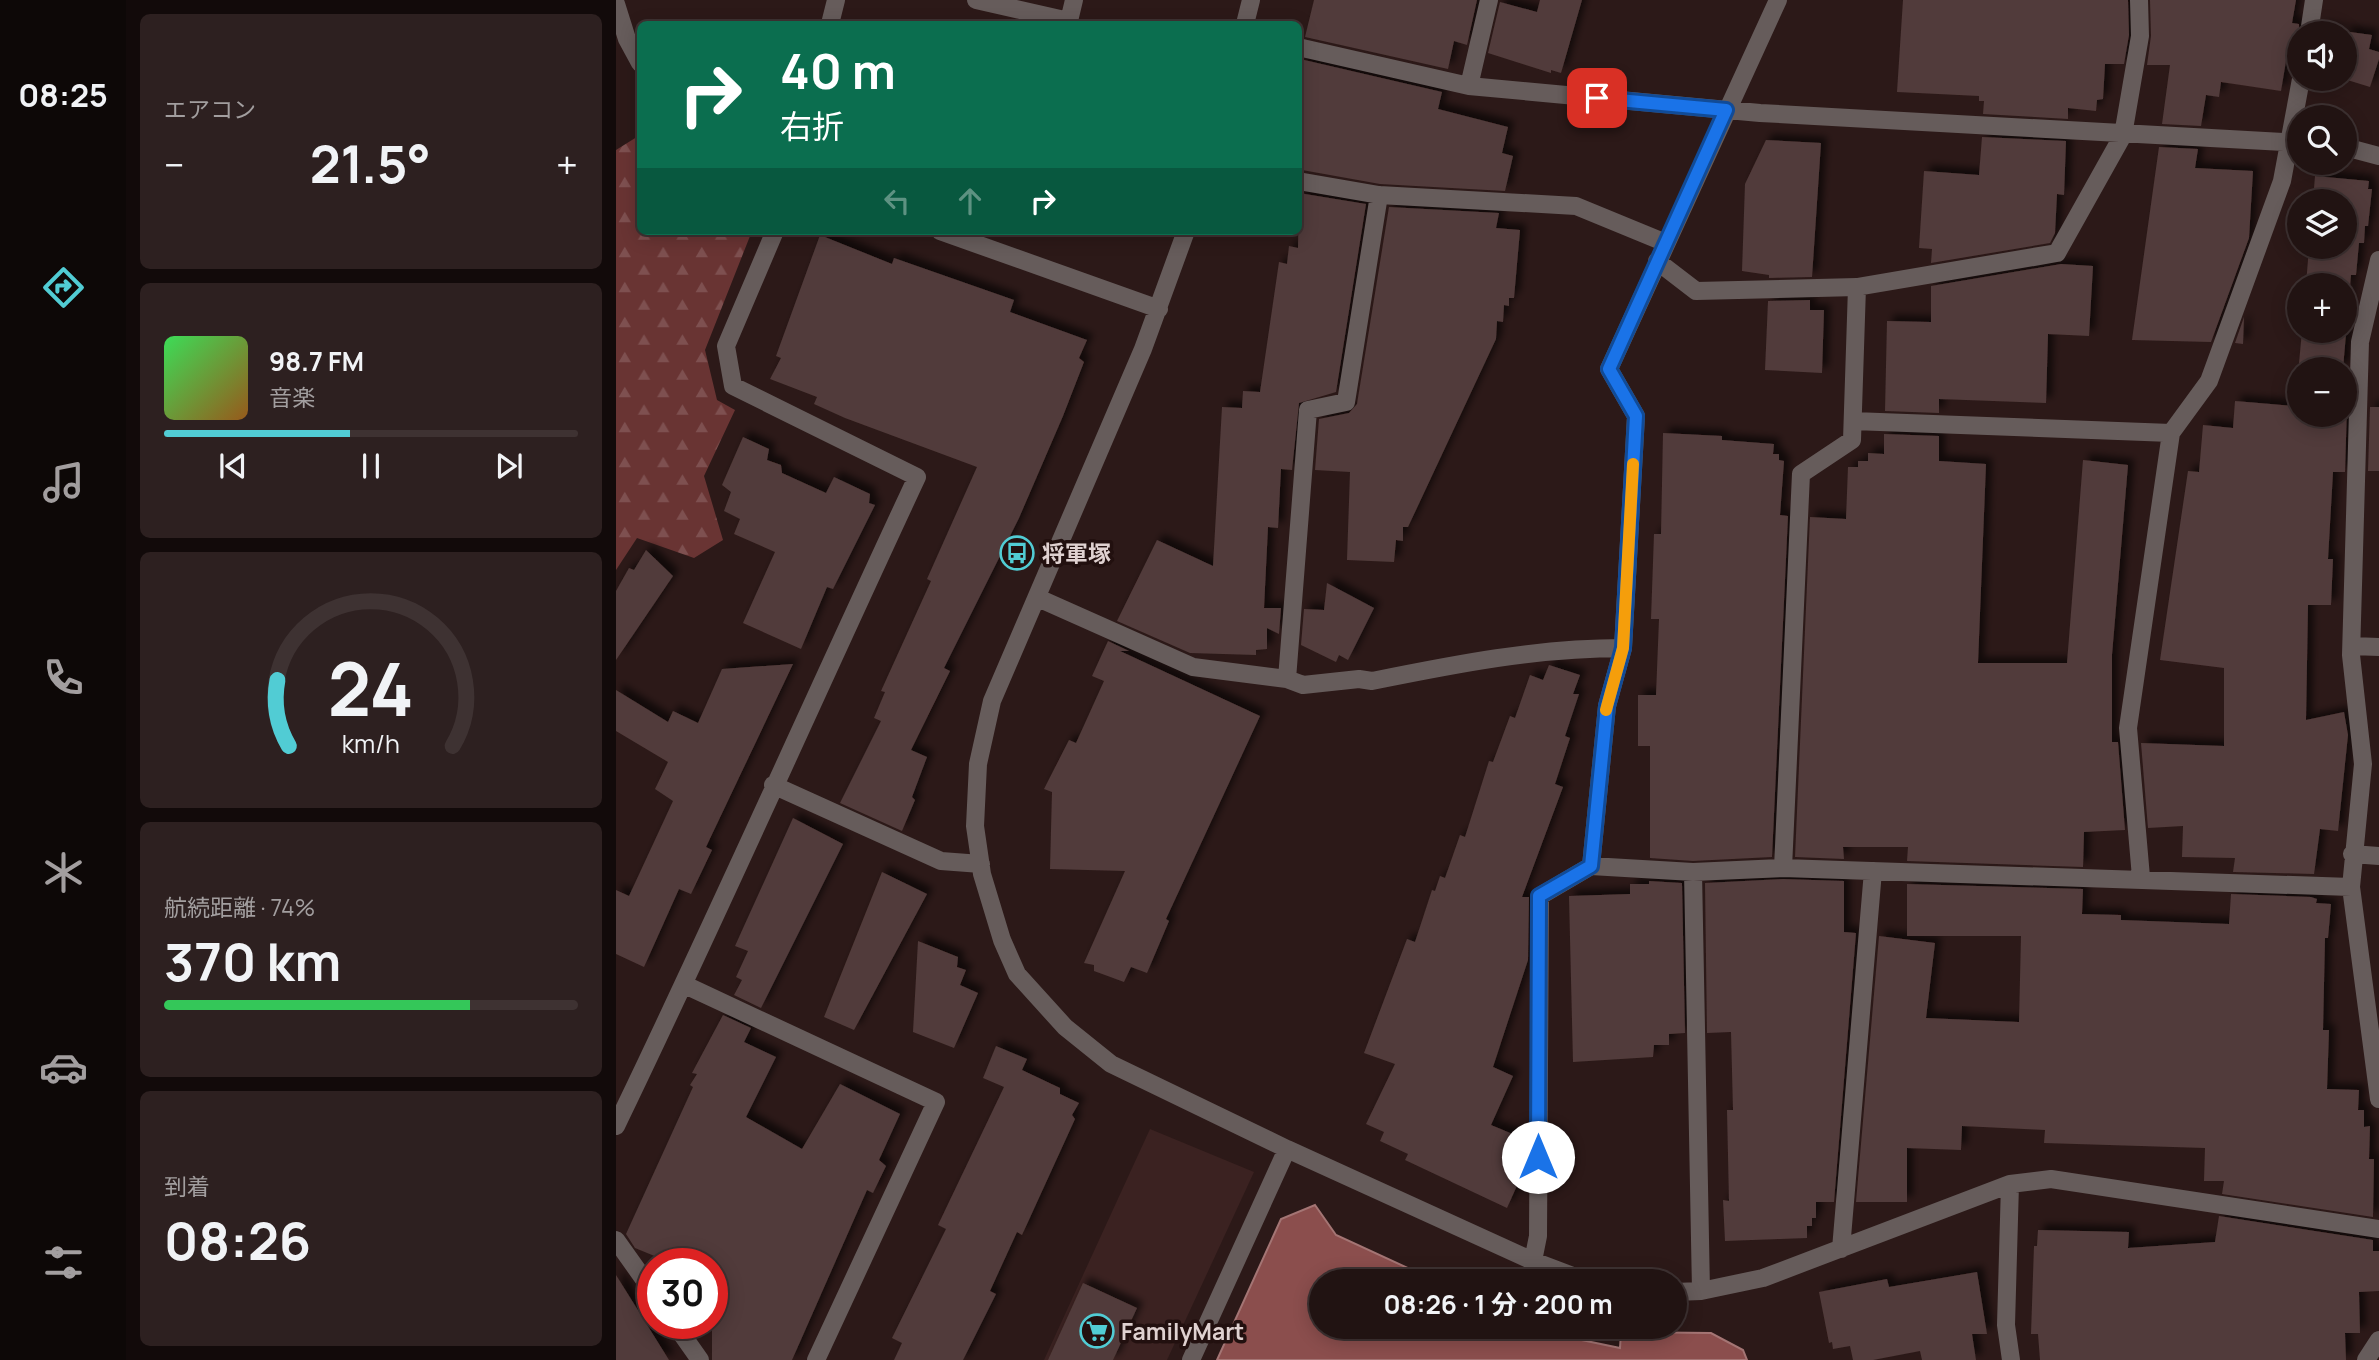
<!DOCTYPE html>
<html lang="ja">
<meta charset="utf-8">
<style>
:root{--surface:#211312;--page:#2d2020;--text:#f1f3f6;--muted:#a29e9f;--line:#3e3232;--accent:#51ccd4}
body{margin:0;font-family:Manrope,"Noto Sans JP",sans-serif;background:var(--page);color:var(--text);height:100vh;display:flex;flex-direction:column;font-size:26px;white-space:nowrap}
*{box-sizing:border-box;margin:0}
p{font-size:23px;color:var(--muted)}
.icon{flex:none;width:38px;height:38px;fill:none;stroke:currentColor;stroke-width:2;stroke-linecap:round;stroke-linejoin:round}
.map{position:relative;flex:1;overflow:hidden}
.side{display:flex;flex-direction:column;gap:14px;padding:14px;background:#120a0a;width:490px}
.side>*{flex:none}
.banner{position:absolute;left:21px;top:21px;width:665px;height:214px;border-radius:10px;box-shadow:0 4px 18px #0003,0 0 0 2px var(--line);background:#0b6e4f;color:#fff;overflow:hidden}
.tools{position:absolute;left:1671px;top:21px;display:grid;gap:14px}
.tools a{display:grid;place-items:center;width:70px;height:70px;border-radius:50%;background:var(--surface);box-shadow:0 4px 18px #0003,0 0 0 2px var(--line);font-size:35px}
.speed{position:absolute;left:21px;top:1248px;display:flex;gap:14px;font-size:35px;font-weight:700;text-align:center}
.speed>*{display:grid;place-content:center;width:91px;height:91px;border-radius:50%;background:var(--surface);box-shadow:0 4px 18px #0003,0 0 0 2px var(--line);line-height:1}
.speed .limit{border:10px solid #d22;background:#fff;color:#111}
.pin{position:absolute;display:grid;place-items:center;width:60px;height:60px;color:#fff;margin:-30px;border-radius:14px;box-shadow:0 4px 10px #0006}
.me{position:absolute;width:77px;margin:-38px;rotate:0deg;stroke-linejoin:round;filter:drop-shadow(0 0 5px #0008)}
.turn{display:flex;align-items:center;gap:24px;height:147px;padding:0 28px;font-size:32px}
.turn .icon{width:91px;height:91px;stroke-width:2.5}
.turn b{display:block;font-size:49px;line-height:60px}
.lanes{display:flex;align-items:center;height:66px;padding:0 28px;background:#0003;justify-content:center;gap:35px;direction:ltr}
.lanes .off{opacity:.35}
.big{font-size:52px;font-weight:700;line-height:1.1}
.side .card{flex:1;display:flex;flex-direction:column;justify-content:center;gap:10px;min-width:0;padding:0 24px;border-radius:10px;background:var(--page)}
.side .dial{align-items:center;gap:0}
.dial svg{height:182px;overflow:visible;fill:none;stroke:var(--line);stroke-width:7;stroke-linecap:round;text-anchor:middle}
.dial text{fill:var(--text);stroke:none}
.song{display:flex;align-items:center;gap:21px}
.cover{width:84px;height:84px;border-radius:10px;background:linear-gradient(135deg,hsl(130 70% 55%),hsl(30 70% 35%))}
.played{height:7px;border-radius:4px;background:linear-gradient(90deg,var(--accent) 45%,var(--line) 45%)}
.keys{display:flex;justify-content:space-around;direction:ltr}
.heat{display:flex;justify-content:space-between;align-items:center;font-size:38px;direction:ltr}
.charge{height:10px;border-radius:5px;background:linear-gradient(90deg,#34c759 74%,var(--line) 0)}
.trip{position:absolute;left:693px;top:1269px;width:378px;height:70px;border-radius:35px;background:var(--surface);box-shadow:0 4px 18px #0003,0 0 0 2px var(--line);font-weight:700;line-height:70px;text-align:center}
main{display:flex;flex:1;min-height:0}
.menu{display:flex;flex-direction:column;width:126px;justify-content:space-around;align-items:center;background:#0d0807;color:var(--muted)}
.menu .icon{width:49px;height:49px}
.menu .current{color:var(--accent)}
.menu b{font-size:32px;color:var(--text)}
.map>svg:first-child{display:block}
</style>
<main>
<nav class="menu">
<b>08:25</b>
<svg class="icon current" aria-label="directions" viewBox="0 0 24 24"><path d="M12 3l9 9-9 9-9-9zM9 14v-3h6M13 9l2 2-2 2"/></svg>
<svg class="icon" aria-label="music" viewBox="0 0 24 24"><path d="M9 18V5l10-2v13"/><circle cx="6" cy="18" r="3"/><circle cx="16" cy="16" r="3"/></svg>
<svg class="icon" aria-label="phone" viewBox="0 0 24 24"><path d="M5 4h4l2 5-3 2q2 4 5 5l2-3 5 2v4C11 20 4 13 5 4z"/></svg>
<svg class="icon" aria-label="climate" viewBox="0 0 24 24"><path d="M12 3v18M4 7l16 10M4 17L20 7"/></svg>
<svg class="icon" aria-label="car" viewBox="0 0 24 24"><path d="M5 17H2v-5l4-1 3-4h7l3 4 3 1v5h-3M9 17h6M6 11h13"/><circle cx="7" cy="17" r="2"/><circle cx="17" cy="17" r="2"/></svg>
<svg class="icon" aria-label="filters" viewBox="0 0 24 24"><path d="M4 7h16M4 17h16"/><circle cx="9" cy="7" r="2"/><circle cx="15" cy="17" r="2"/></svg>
</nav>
<section class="side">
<div class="card"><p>エアコン</p>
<div class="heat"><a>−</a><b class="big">21.5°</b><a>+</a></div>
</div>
<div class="card">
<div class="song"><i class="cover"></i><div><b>98.7 FM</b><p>音楽</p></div></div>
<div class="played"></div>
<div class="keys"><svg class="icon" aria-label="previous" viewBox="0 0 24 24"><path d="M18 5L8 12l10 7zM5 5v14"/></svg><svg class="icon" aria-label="pause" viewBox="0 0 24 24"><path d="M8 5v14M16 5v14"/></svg><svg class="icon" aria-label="next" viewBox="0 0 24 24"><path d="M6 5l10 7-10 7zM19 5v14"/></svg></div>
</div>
<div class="card dial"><svg viewBox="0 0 100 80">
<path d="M14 69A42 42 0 1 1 86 69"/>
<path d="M14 69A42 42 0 0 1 9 40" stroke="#51ccd4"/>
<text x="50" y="56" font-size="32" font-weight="700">24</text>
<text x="50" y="72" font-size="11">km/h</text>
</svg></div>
<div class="card"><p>航続距離 · 74%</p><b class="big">370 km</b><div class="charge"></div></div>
<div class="card"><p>到着</p><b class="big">08:26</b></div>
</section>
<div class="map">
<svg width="1763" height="1360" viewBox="0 0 1763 1360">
<defs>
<pattern id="forest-firs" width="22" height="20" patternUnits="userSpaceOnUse" patternTransform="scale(1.75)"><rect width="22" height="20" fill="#693433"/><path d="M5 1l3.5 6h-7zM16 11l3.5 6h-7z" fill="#7e5050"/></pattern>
<filter id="shadow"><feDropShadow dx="6" dy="-6" stdDeviation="3.5" flood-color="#0009"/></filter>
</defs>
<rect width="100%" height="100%" fill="#2c1918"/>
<path fill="#3b2221" d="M534,1129L638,1172L551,1360H428Z"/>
<path fill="url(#forest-firs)" d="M24,135V231H136L89,350L101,400L119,410L88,476L107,540L78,558L21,538L0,570V150Z"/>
<path fill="#8b4e4d" stroke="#a47574" stroke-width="2" d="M699,1205L720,1235L820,1281H705V1326L924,1327L956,1338L1004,1348L1005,1332L1095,1333L1127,1350L1131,1360H601L665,1219Z"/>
<path fill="#513b3a" filter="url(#shadow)" d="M698,0H861L851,45L838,41L832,69L689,37Z
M924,0H966L945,73L935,70V73L872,53L884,2L921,12Z
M1287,0H1512L1513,35L1508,64H1489L1487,99L1481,100L1480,111L1452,108V119L1367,114L1368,101H1363V96L1281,92Z
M1534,0H1680L1676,23L1683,24L1684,65L1670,61L1665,91L1605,82L1603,97L1590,95L1585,126L1546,124L1554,65H1531L1535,36Z
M1705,28L1756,35L1753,49L1763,52V59L1754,87L1728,79L1729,33H1704Z
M684,59L826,92L822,109L892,127L886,153L897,156L889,191L764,184L686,170L688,156L682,155Z
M1366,137L1450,141L1448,195L1441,194L1439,233L1434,243L1315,263L1316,249L1303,248L1308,171L1363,175Z
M1150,140L1205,143L1196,277L1153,278V275L1126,271L1129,184Z
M1543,147L1582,149L1579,168L1637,171L1633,238L1595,342L1516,340Z
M1699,176L1753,181L1752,189H1756L1752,226H1749L1748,243H1743L1740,275H1735L1727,369H1684V415H1729L1731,406L1729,472H1717L1712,559H1717L1715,605H1692L1690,720L1728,712L1732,735L1722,831L1704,829L1698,874L1617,872L1619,858L1566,857L1567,826L1532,828L1525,743L1608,746V668L1544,660L1572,471L1583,472L1587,425L1617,428L1619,401L1679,406L1686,331H1729V285H1690L1693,247H1729V201H1697Z
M683,193L750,204L720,392L683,403L676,470L665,469L662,528L652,527L648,608H665L663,634L651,628V649L640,650V655L574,653L501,621L541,540L597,566L606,407L626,408L627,391L644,392L663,262L671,264L673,246L682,248Z
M773,207L883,213L880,228L904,230L898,298H893V306L888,305L887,322L881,321L880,339L792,527H787V541L780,540L778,562L731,560L734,472L699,470L703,419L733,413L741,404Z
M204,235L276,264L278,258L398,300L394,312L471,340L463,358L468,362L447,416L403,518L328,668L334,671L295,750L311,757L296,797L299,800L286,831L224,803L265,721L258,718L269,692L265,691L315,581L311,579L361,467L229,418L198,404L201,397L154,379L165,358L160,356Z
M1445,264L1477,266L1473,336L1432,334L1430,403L1323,399V413L1269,411L1271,321L1315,322V286Z
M1194,300V310H1208L1206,373L1149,370L1152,301Z
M1628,317L1627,344L1619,343Z
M1754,407H1763V471H1752Z
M1047,433L1106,436V440L1158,444L1157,454H1163V460L1168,461L1164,515L1172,516L1156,857L1077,861L1034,858V746H1022V695H1040L1043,619H1035L1038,534H1045Z
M1268,434L1323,436V461L1370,464L1362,663H1451L1467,460L1512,465L1496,655V742H1502L1509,830L1468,832L1467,867L1291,861L1292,847H1227L1228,859L1179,857L1194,517L1230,519L1232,467H1242V461H1252V453L1268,454Z
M127,437L153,449L151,460L165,465L166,473L210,493L218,477L254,494L253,503L259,505L217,589L211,587L185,649L127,623L159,552L118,534L124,519L108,511L115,492L106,485Z
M30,550L57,576L0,660V591L13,568L18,570Z
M711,583L758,608L732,660L723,655L720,662L685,645L688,609L708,610Z
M492,641L513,651H504L644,716L550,919L553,921L531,973L515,967L508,982L478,971V965L468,963L509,871L434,869L436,792L428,789L453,740L460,743L488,681L476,676Z
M177,664L90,847L96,850L75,894L63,889L28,967L0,954V890L13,896L57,801L39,789L52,762L0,731V690L52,722L57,711L82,723L106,669Z
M933,665L964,675L957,694H963L949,736L954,738L939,784L947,787L906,897H913L912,960L877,1067L897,1076L875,1125L899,1135L887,1160L908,1170L891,1208L789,1160L792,1154L764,1141L768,1132L750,1124L779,1064L748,1053L791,939L799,942L816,890L819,891L824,876L829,878L844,835L849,837L873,761L877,762L894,716L899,718L914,675L927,680Z
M177,818L227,844L145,1008L118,995L126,980L120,977L132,951L119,946Z
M266,872L311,894L238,1030L208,1017Z
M1167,879L1228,881V932L1240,933L1218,1202H1200V1218H1196V1226H1191V1238L1109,1241L1107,1200L1113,1201L1111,1110H1117L1115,1032L1091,1033L1089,883Z
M1033,881L1066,883L1069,1033L1053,1034V1045H1038L1037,1057L957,1062L953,896L1014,894V884H1033Z
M1291,884L1467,889L1466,914L1505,915V920L1613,924L1615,894L1695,897L1701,899L1700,903L1715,904L1712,938H1709L1707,1030H1713L1711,1089L1743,1090L1742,1110H1748V1127L1754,1126L1753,1159H1758L1757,1217L1606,1194L1608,1181H1588L1589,1148L1428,1143L1429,1130L1346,1126L1345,1150L1291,1148V1202H1240L1263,936L1319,943L1310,1018L1403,1022L1405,936H1291Z
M302,941L342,957L341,967L350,970L344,985L362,993L338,1048L297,1032Z
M107,1015L135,1028L128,1042L160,1057L130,1117L186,1149L224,1084L284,1114L263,1160L270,1166L257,1193L251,1190L176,1360H96V1264H58L19,1248L10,1234L77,1087L74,1085L81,1074L76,1073Z
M380,1046L411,1059L406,1070L444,1088V1094L463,1103L456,1115L459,1119L406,1235L401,1232L374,1291L380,1294L347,1360H278L286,1343L276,1338L330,1229L322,1225L388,1087L367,1078Z
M1603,1216L1757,1240V1251H1763V1291L1743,1292L1744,1333H1729L1730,1360H1424L1422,1334H1415L1418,1246H1421L1422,1230L1513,1232L1512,1248L1599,1242Z
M1361,1272L1371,1334H1356L1360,1360H1306L1304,1351L1257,1360H1237L1234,1346L1217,1349L1216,1342L1213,1343L1203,1292L1271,1279L1273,1287Z
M0,1275L53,1360H0Z
M467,1283L521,1308L497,1360H432Z"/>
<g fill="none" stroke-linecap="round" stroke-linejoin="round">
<path stroke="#665c5b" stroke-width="18" d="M360,0L453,21L458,0
M0,4L11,39L24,63
M214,24L220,0
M629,24L635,0
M1693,33L1698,0
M682,47L853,86L1144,113L1684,143
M853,86L873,0
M1729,147L1763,156
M682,181L763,195L960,206L1050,243
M324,231L543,309
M570,231L527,349L376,701L362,764L359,826L366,874L386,940L401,974L449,1027L495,1064L671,1149L917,1261L970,1281
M1763,260L1744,342L1735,655L1747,764L1735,887L1763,1099
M1041,261L1080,291L1241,287L1441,253L1507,135L1524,36L1523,0
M1237,421L1555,433L1593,381L1666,181L1685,79
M422,598L577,667L671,679L687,685L743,679L756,681C840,664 921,648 1007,648
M1736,646L1763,647
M671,679L692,410L730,402L763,195
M157,785L325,861L365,864
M1736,854L1763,856
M975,866L991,706L1007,648L1020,416L993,369L1162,0
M1167,868L1185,474L1236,440L1241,287
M1077,872L1085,1291
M1525,877L1512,728L1555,433
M69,985L320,1102L200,1360
M0,1126C104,911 200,693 301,477L117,386L110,346L159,231
M1394,1184L1390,1325L1395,1360
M0,1240L37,1292
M1225,1249L1257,871
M917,1261L922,1236L924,896L975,866L1077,872L1167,868L1735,887
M1059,1292L1085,1291L1147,1278L1394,1184L1435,1179L1763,1229
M58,1323L84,1360
M575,1360L671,1149
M1750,1360L1763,1340"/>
</g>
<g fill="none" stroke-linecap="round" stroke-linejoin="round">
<defs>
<path id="route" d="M922,1157L923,896L975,866L991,706L1007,648L1020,416L993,369L1110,110L981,98"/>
</defs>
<use href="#route" stroke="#114b97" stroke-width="18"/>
<use href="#route" stroke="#1a73e8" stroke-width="12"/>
<path stroke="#f59e0b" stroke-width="12" d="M990,710L1007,648L1017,464"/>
</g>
<defs>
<symbol id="bus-ring" viewBox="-11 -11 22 22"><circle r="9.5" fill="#22100f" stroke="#51ccd4" stroke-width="1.5"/><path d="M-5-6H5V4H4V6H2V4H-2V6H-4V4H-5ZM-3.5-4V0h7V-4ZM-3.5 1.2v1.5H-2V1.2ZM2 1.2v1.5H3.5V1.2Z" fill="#51ccd4"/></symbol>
<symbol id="supermarket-ring" viewBox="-11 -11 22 22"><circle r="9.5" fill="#22100f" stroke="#51ccd4" stroke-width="1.5"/><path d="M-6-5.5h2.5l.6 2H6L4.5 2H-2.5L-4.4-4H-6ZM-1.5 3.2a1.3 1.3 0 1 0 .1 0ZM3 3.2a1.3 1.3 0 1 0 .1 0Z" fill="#51ccd4"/></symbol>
</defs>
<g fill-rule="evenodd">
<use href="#bus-ring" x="382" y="534" width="38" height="38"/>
<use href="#supermarket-ring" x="462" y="1312" width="38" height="38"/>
</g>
<g text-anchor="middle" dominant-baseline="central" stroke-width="7" stroke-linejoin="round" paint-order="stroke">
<g font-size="23" font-weight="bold" fill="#dfd1d0" stroke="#22100f" text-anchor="start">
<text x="426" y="553">将軍塚</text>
<text x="505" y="1331">FamilyMart</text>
</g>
</g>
</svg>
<div class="tools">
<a><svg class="icon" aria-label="sound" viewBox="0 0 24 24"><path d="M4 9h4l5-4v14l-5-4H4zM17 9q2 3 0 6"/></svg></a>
<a><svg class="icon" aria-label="search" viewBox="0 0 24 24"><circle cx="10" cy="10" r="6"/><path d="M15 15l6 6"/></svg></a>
<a><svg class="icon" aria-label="layers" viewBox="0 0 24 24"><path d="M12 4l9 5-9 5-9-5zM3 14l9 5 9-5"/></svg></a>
<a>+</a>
<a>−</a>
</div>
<div class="speed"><div class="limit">30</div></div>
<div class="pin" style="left:981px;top:98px;background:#d93025"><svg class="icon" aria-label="arrive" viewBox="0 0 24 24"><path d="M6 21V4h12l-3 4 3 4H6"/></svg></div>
<svg class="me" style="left:922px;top:1157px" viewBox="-20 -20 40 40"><circle r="19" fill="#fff"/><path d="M0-13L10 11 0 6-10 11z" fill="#1a73e8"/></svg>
<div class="trip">08:26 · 1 分 · 200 m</div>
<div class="banner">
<div class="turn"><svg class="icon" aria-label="right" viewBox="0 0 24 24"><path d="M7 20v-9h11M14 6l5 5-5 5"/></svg><div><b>40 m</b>右折</div></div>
<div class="lanes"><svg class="icon off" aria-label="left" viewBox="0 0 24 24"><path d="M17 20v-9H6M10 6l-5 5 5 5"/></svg><svg class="icon off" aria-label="ahead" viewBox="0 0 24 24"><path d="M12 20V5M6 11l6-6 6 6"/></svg><svg class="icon" aria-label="right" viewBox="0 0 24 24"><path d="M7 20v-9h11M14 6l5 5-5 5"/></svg></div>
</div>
</div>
</main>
